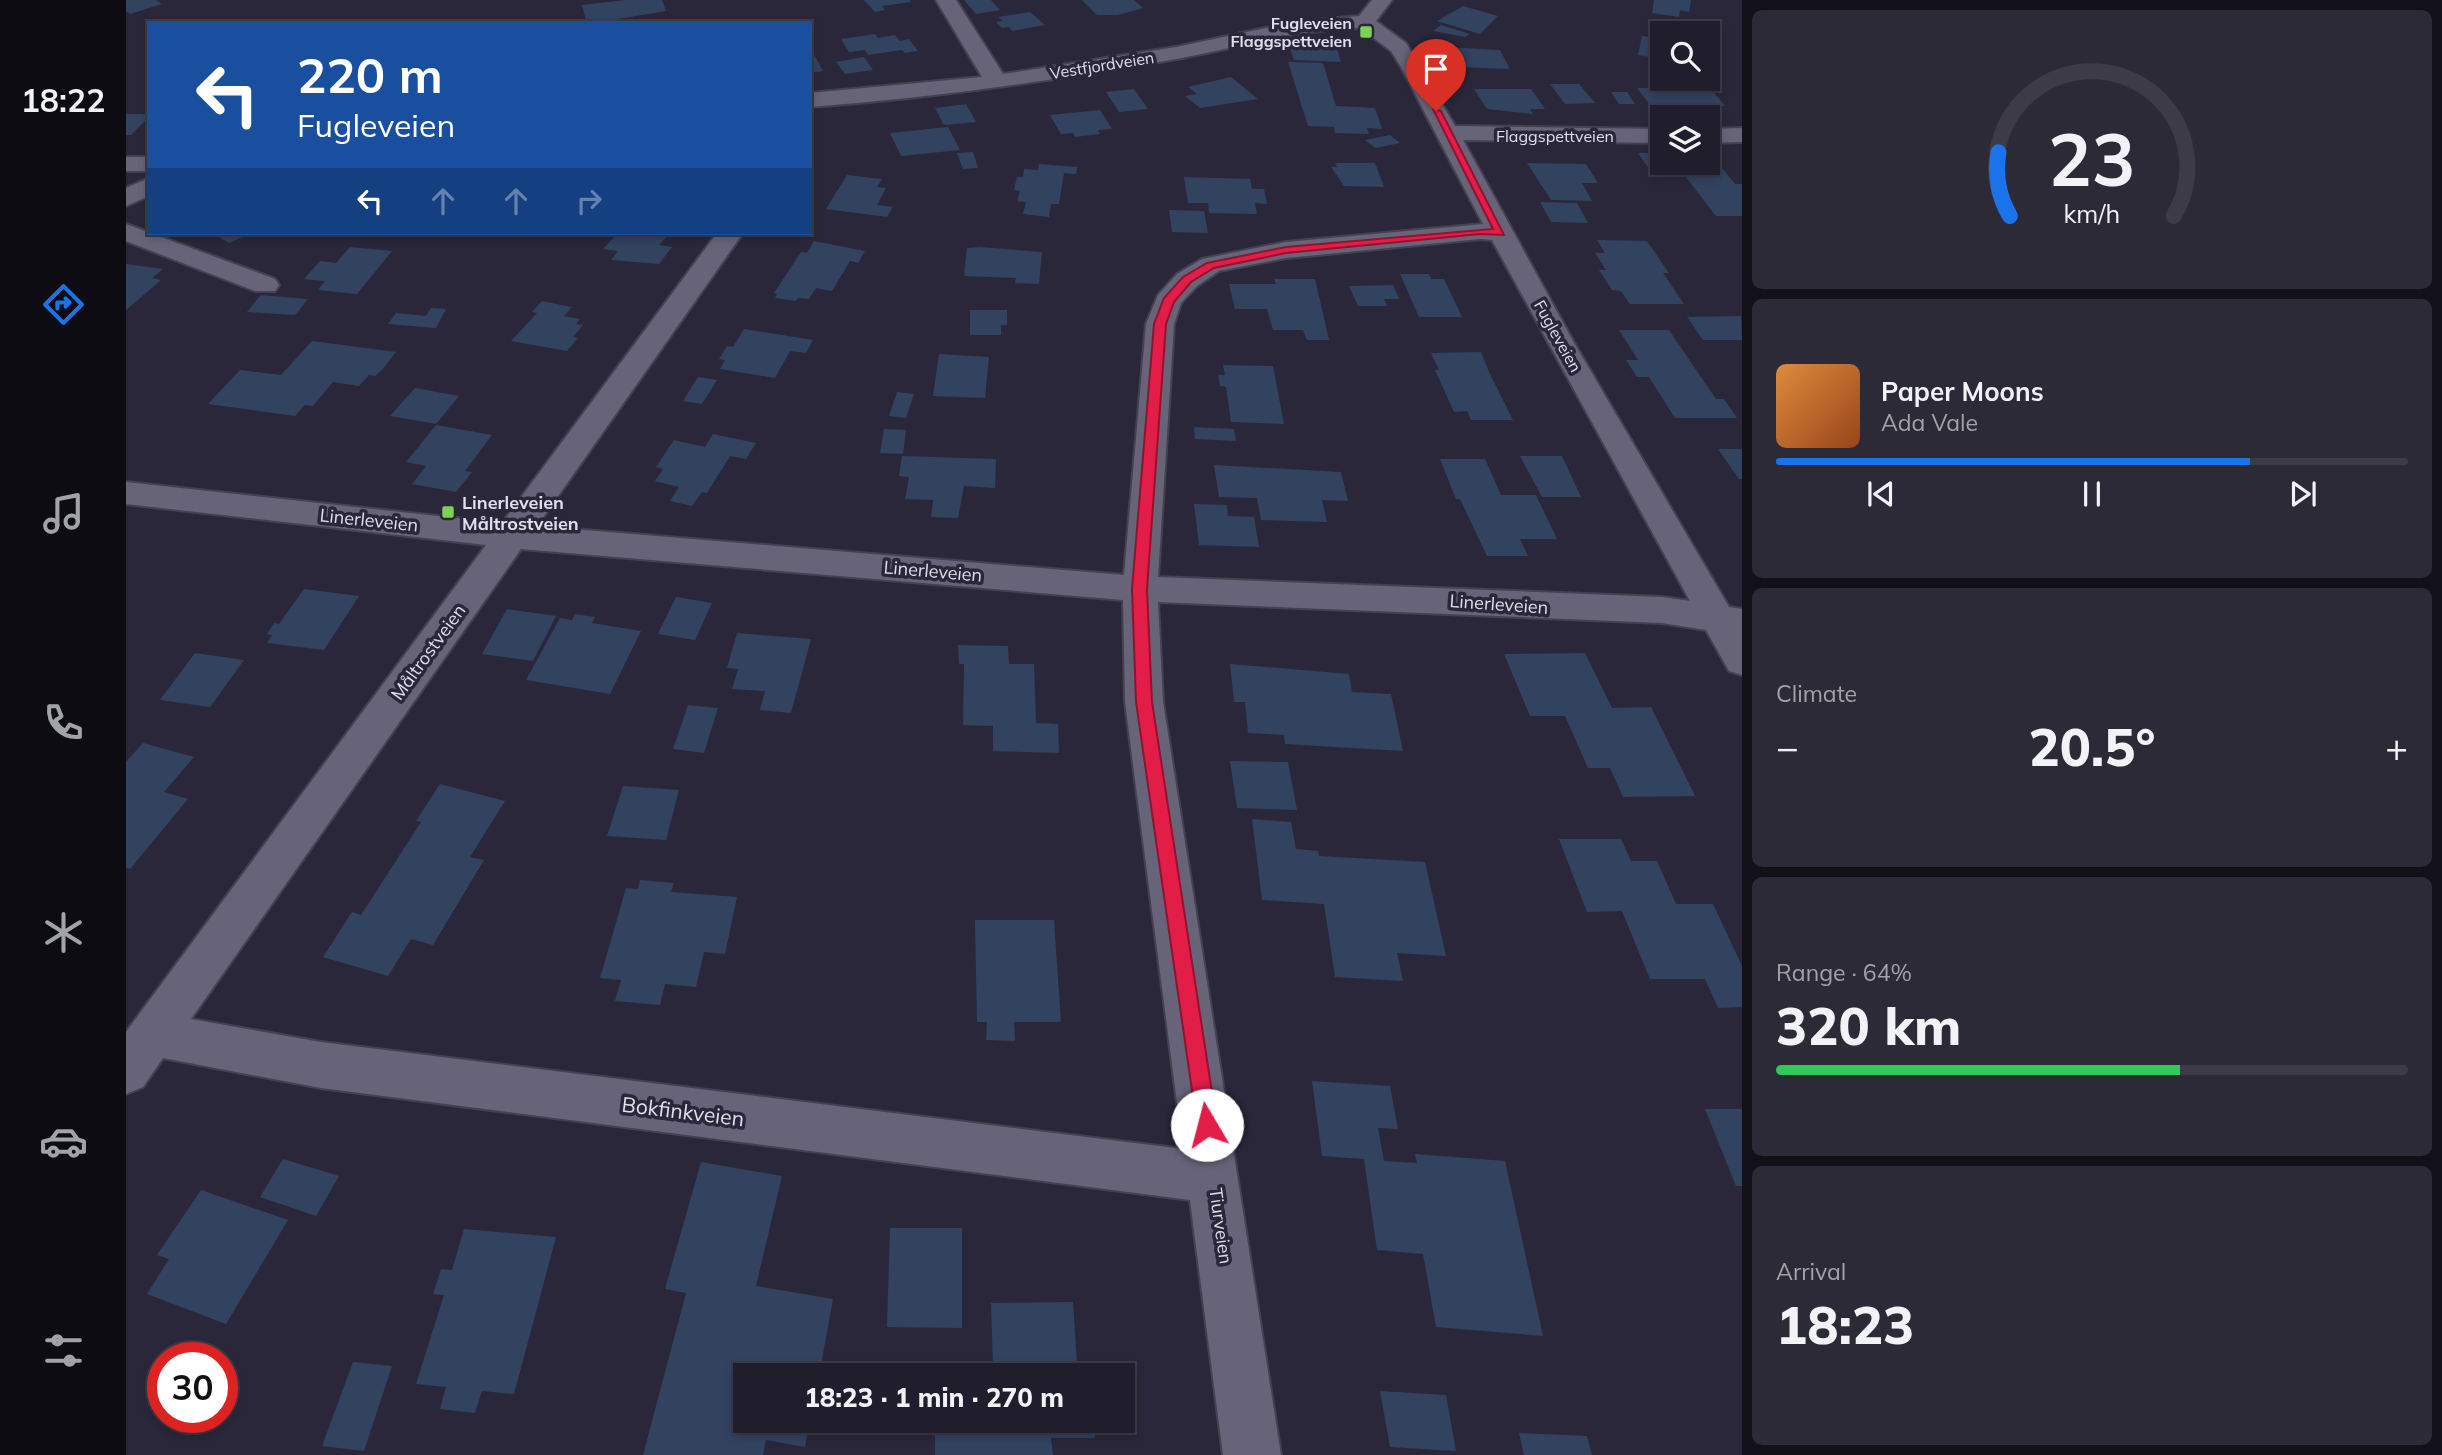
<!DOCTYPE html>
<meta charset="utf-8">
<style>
:root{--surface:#201d2c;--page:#2d2a38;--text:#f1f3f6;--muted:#a2a2a9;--line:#3d3b48;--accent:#1a73e8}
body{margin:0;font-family:Mulish,sans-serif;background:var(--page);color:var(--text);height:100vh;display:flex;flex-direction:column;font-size:26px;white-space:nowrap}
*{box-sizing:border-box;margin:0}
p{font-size:23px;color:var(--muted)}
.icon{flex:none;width:38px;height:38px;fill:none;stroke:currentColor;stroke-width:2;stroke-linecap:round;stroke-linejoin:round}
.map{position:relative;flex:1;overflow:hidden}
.drawer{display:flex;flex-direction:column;gap:10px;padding:10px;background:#121018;width:700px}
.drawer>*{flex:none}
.top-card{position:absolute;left:21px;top:21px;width:665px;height:214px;border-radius:0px;box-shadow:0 4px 10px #0003,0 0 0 2px var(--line);background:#1a4fa0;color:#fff;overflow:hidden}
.tools{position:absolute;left:1524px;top:21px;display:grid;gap:14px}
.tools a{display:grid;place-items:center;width:70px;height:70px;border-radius:0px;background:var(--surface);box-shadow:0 4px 10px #0003,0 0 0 2px var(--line);font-size:35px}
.speed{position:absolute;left:21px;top:1342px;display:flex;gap:14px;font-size:35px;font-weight:700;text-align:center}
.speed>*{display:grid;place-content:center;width:91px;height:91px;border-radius:50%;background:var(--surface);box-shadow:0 4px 10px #0003,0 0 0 2px var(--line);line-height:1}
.speed .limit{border:10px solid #d22;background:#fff;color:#111}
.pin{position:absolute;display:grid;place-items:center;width:60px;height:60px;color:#fff;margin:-72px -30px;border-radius:50% 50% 50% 0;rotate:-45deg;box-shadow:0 0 7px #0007}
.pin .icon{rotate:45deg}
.me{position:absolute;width:77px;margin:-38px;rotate:352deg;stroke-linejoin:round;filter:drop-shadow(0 0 5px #0008)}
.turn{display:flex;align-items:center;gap:24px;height:147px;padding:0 35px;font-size:32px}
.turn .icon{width:91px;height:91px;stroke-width:2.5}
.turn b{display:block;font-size:49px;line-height:60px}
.lanes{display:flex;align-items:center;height:66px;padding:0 35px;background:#0003;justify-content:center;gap:35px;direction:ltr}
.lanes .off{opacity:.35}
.big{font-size:52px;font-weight:800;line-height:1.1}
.drawer .tile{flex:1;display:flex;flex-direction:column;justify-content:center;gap:10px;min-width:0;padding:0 24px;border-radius:10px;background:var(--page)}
.drawer .dial{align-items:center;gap:0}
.dial svg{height:182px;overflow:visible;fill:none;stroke:var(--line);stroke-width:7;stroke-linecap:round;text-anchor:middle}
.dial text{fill:var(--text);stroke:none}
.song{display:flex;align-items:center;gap:21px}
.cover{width:84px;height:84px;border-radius:10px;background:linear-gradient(135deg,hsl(30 70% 55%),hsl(20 70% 35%))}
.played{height:7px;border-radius:4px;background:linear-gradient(90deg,var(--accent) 75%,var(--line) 75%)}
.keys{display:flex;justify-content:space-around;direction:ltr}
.heat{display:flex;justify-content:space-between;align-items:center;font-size:38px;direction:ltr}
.charge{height:10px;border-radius:5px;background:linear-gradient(90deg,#34c759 64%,var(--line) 0)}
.trip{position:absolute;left:607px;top:1363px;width:402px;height:70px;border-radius:0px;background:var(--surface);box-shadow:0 4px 10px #0003,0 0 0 2px var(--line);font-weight:800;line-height:70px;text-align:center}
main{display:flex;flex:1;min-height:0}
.menu{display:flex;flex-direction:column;width:126px;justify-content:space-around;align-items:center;background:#0d0c12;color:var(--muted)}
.menu .icon{width:49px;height:49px}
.menu .active{color:var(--accent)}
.menu b{font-size:32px;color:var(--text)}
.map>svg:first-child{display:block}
</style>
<main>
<nav class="menu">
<b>18:22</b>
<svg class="icon active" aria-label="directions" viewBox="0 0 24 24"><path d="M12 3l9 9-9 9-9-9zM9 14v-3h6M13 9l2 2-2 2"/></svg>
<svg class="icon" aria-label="music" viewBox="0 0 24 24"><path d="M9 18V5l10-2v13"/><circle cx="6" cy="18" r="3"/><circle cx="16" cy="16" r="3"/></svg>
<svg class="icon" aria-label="phone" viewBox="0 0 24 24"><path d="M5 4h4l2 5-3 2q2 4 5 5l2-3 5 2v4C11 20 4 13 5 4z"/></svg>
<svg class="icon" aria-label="climate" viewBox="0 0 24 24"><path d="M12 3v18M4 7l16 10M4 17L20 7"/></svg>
<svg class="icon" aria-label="car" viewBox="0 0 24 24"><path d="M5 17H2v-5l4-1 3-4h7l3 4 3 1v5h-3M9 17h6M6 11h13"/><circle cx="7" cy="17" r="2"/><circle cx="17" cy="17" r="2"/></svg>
<svg class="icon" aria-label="filters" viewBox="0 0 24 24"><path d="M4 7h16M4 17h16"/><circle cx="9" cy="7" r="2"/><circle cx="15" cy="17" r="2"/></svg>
</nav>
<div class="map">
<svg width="1616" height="1455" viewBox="0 0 1616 1455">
<rect width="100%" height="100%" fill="#2a273a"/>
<path fill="#324360" d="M0,0H30L36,4L4,14L0,11Z
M500,0H536L540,11L474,22L473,19L460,21L456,5Z
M738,0H784L785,2L756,6L759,10L749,12Z
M838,0H865L874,10L850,14Z
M956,0H1008L1017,8L992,15H971Z
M1528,0H1565L1563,12L1554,10L1553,17L1526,13Z
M1337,6L1372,16L1354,34L1311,21Z
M904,12L919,25L886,31L883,27L876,28L870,22L877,21L872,17Z
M1529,22L1561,27L1560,33L1527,29Z
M1315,25L1344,34L1339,37L1307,31Z
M1525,32L1536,34V59L1512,55L1516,36L1524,37Z
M749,34L752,38L769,35L774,41L783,39L792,51L779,53L776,50L742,55L739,50L723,52L715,39Z
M1163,45L1210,46L1215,62L1168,60Z
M684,47L697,71L684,73Z
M1319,47L1374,50L1384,69L1335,67L1331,60H1325Z
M738,57L747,70L719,74L710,62Z
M1162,62L1197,63L1210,106L1249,108L1256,129L1241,128L1243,134L1209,133L1208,127L1182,126Z
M1105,77L1132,99L1074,108L1059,96L1071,94L1062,87Z
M1424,84H1453L1469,103L1439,104Z
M1511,88L1585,89L1599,106L1524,105Z
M1008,89L1022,109L993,112L980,92Z
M1348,89H1405L1419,109H1404L1407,114L1361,109Z
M1485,92H1501L1509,104H1493Z
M840,104L850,122L818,125L809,108Z
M974,110L986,129L972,130L974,134L949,137L947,133L935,134L924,115Z
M0,114H23V117L5,135H0Z
M822,127L834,150L775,156L764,133Z
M1264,135L1274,143L1249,148L1239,140Z
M847,152L852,168L837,169L831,153Z
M1512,153H1536V163H1545L1555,176H1528Z
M1209,163H1249L1258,187L1218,186L1205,167H1211Z
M1401,163L1460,164L1472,183H1456L1466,201L1425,200Z
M1549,163H1592L1609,184H1616V216H1590Z
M913,164L951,167L950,174L938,173L933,204H925L923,217L897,214L900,202L891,201L894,191L888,190L891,177H897L898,169L912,170Z
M721,175L756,179L751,187L760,188L751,205L767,207L761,217L700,209Z
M1058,177L1124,179L1126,189H1138L1141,204L1129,203L1131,214L1083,213L1082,203H1062Z
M1414,202L1451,203L1462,223L1425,222Z
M1043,210L1078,211L1082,233L1046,232Z
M86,233H125L103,243Z
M492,233H544L533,245L546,247L533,264L485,260L492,251L477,249Z
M1471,240L1521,241L1543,273H1537L1558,304H1504L1495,291L1486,290L1473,270H1480L1469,253H1479Z
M688,241L739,251L732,263L724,261L706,291L690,288L683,299L672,298L670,301L649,298L651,294L648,293L675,252L681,253Z
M224,247L266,251L231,294L192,290L199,281L178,279L194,261L210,263Z
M854,247L916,252L913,284L889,283L890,278L838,276L841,248Z
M0,264L37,269L26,278L35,280L0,310Z
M1274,274H1303L1305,279H1318L1336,317H1293Z
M1148,279H1189L1203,340H1181L1177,330H1147L1141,309H1109L1103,284H1150Z
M1267,285L1273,299H1258L1261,306H1232L1223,286Z
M135,295L182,299L169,315L121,312Z
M416,301L446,307L438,316L454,319L450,324L457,325L447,337L452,338L441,351L385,341L411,313L406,312Z
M305,308L320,309L310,328L262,324L270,313L300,316Z
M844,310H881V325H875V335H844Z
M1615,316L1616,340H1577L1561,317Z
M618,329L687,340L680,353L664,351L649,378L594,369L599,360L593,359L601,346L607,347Z
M1493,330H1543L1590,399H1598L1611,418H1549L1523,377H1511L1500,360H1512Z
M186,341L270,352L256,370L249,376L243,375L233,386L207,382L187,406L179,405L169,416L82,404L114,370L155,375Z
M1355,352L1363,372L1387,420H1345L1341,411L1328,412L1309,370H1313L1305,353Z
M813,354L863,357L859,398L807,396Z
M1097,365L1147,366L1158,424L1105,422L1100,387L1094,386L1092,375H1099Z
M572,377L591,380L576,404L557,401Z
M289,388L333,396L310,424L264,416Z
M771,392L788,394L780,418L763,416Z
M310,425L366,435L339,471L346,472L330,492L286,484L300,466L280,462Z
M1068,427L1108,429L1110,441L1069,439Z
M758,429L780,430L777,454L754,453Z
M587,434L630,443L620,459L604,456L581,493L576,492L566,506L544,501L553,487L529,481L537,469L530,467L548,440L579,447Z
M1592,449H1616V479H1613Z
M776,456L870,459L869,488L838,486L832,518L805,517L807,500L779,499L783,477L773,476Z
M1394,456H1436L1455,497H1416Z
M1314,459H1359L1375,495H1410L1431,539H1394L1402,556H1361L1334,499H1330Z
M1088,465L1215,472L1222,501L1196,500L1201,522L1135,520L1131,498L1093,497Z
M1068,504L1101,505L1102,516L1128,517L1133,547L1073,545Z
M178,589L233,596L198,650L141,643L146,635L141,634L148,623L153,624Z
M550,597L586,603L569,640L532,634Z
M381,609L430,616L407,661L356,654Z
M449,614L469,617L466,623L515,631L484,694L400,680L434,618L446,620Z
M611,633L685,639L665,713L634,710L639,691L606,689L612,669L601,668Z
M832,645L882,646L883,664H908L910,723L932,724L933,753L867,751V726L837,725L838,664H833Z
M69,653L118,660L84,707L34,700Z
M1459,653L1486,708L1525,707L1569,796L1497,797L1484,768H1462L1439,716H1404L1378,654Z
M1104,664L1223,674L1226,692L1265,694L1277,751L1159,744L1158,735L1122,733L1119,702H1108Z
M562,705L592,708L578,753L547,749Z
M17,743L68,757L38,792L62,799L4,869L0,868V762Z
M1104,761L1162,762L1171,810L1111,808Z
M314,784L379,801L344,857L358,860L307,945L285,939L262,976L197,957L226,912L235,915L295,822L290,821Z
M497,786L553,790L540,840L481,836Z
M1126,819L1165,822L1170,849L1192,851L1193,856L1299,862L1320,956L1271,953L1277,981L1209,977L1198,904L1136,900Z
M1433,839H1495L1505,861H1531L1550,904H1587L1616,966V1007L1592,1008L1579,979H1524L1496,911L1461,912Z
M514,880L548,883L545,892L611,897L599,954L578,952L570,987L539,984L534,1005L489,1001L495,980L474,978L500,888L512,889Z
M849,920H928L935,1022H888L889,1041L860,1040L861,1022H851Z
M1186,1081L1264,1086L1272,1129L1252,1128L1258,1161L1291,1163L1289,1154L1379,1161L1417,1336L1310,1327L1297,1254L1251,1250L1238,1159L1196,1156Z
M1579,1109H1616V1186H1610Z
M157,1159L213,1176L190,1216L134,1197Z
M575,1162L656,1176L630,1286L707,1299L693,1376H620V1421H684L679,1447L640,1440L637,1455H517L560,1293L539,1289Z
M75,1190L162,1220L100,1324L21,1294L43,1259L31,1255Z
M764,1228H836V1328L761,1327Z
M338,1229L430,1237L388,1394L356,1391L349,1413L314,1409L320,1387L290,1384L318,1295L307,1294L315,1269L326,1270Z
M947,1302L951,1364H962L963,1376H808V1366L867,1365L865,1303Z
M227,1362L266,1366L238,1451L196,1446Z
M1254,1391L1320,1395L1330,1451L1264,1447Z
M809,1421H968L969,1438H925L927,1455H809Z
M1393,1433L1461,1436L1466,1455H1398Z"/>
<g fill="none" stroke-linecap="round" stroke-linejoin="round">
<defs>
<path id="minor" d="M810,0H830L877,74L1050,47L1168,22L1233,16L1246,0H1266L1250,21L1280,43L1329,126L1536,129V143L1337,140L1447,341L1603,607L1616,609V675L1603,671L1580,630L1536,623L1032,602L1037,702L1155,1455H1097L1064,1200L195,1088L37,1058L17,1087L0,1094V1032L360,545L0,504V482L376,523L591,233H617L411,526L998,575L1020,324L1032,295L1051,274L1076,259L1160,242L1357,224L1275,67L1265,51L1234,28C1169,29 1108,49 1045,60C925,81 805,98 684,107V93L856,77ZM1354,239L1366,240L1564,601L1536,597L1032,577L1048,324L1055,303L1071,286L1093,271L1160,258ZM395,549L997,600L999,702L1057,1149L195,1042L65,1019Z
M1616,128V142L1582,143V129Z
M0,157H23V171H0Z
M23,178V196L0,206V188Z
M0,224L149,279L153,285L149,291H129L0,241Z"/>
</defs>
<use href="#minor" stroke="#444151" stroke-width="4"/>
<use href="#minor" fill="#67647a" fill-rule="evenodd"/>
</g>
<path fill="#e11d48" stroke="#92132f" stroke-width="2" d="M1307,109L1315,111L1378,235L1354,234L1160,253L1088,268L1065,282L1048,302L1040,324L1021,589L1026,702L1091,1125L1088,1132L1081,1135L1074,1132L1071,1125L1010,702L1006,589L1028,324L1038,298L1057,277L1081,263L1160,247L1367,229Z"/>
<g fill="#7dd154" stroke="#2a273a" stroke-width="2.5">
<rect x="1233" y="25" width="14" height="14" rx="3.5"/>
<rect x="315" y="505" width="14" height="14" rx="3.5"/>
</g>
<g text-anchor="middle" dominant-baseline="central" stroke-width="7" stroke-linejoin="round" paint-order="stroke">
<g font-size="16" font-weight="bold" fill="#e1dfec" stroke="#2a273a" text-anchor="end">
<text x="1226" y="23">Fugleveien<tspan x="1226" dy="18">Flaggspettveien</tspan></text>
</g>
<g font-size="16" fill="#e1dfec" stroke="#2a273a">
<text transform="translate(976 65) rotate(-9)">Vestfjordveien</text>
<text x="1429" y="136">Flaggspettveien</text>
<text transform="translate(1432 336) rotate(61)">Fugleveien</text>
</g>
<g font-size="18" font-weight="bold" fill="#e1dfec" stroke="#2a273a" text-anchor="start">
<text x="336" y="502">Linerleveien<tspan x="336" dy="21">Måltrostveien</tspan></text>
</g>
<g font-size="18" fill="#e1dfec" stroke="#2a273a">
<text transform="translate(243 520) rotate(6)">Linerleveien</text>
<text transform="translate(807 571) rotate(5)">Linerleveien</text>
<text transform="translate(1373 604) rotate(4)">Linerleveien</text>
<text transform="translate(302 652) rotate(-54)">Måltrostveien</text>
<text transform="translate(1095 1226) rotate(82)">Tiurveien</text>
</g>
<g font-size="21" fill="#e1dfec" stroke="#2a273a">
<text transform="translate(557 1111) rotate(7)">Bokfinkveien</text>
</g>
</g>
</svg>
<div class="tools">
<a><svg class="icon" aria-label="search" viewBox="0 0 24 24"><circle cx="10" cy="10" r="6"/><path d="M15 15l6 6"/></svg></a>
<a><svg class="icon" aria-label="layers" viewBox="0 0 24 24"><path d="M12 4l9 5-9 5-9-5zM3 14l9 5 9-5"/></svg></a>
</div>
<div class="speed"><div class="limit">30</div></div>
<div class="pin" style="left:1310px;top:111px;background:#d93025"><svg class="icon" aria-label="arrive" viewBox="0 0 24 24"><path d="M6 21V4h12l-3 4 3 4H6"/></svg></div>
<svg class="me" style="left:1081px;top:1125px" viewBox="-20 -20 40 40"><circle r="19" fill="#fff"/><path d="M0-13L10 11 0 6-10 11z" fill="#e11d48"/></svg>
<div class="trip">18:23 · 1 min · 270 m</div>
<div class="top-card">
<div class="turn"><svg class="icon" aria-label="left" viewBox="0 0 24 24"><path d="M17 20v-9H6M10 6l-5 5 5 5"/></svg><div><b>220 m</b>Fugleveien</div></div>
<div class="lanes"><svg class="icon" aria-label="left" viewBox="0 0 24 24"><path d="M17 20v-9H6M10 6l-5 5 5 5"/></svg><svg class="icon off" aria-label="ahead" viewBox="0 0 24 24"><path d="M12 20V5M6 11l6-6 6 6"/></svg><svg class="icon off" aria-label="ahead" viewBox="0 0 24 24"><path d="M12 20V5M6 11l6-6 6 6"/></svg><svg class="icon off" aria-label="right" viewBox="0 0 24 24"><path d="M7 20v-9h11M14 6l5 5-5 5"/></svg></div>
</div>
</div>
<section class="drawer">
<div class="tile dial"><svg viewBox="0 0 100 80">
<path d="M14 69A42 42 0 1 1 86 69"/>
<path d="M14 69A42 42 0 0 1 9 41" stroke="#1a73e8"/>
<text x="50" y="56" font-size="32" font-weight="700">23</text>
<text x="50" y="72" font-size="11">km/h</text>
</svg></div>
<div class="tile">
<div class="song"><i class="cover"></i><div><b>Paper Moons</b><p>Ada Vale</p></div></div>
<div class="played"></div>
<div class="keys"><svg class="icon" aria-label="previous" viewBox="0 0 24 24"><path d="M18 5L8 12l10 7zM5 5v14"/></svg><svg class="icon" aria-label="pause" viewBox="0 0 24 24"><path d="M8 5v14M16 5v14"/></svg><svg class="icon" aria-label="next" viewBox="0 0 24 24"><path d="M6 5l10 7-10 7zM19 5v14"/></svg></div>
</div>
<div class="tile"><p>Climate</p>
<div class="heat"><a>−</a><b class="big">20.5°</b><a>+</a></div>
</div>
<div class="tile"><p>Range · 64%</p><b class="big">320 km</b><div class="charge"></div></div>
<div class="tile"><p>Arrival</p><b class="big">18:23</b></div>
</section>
</main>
